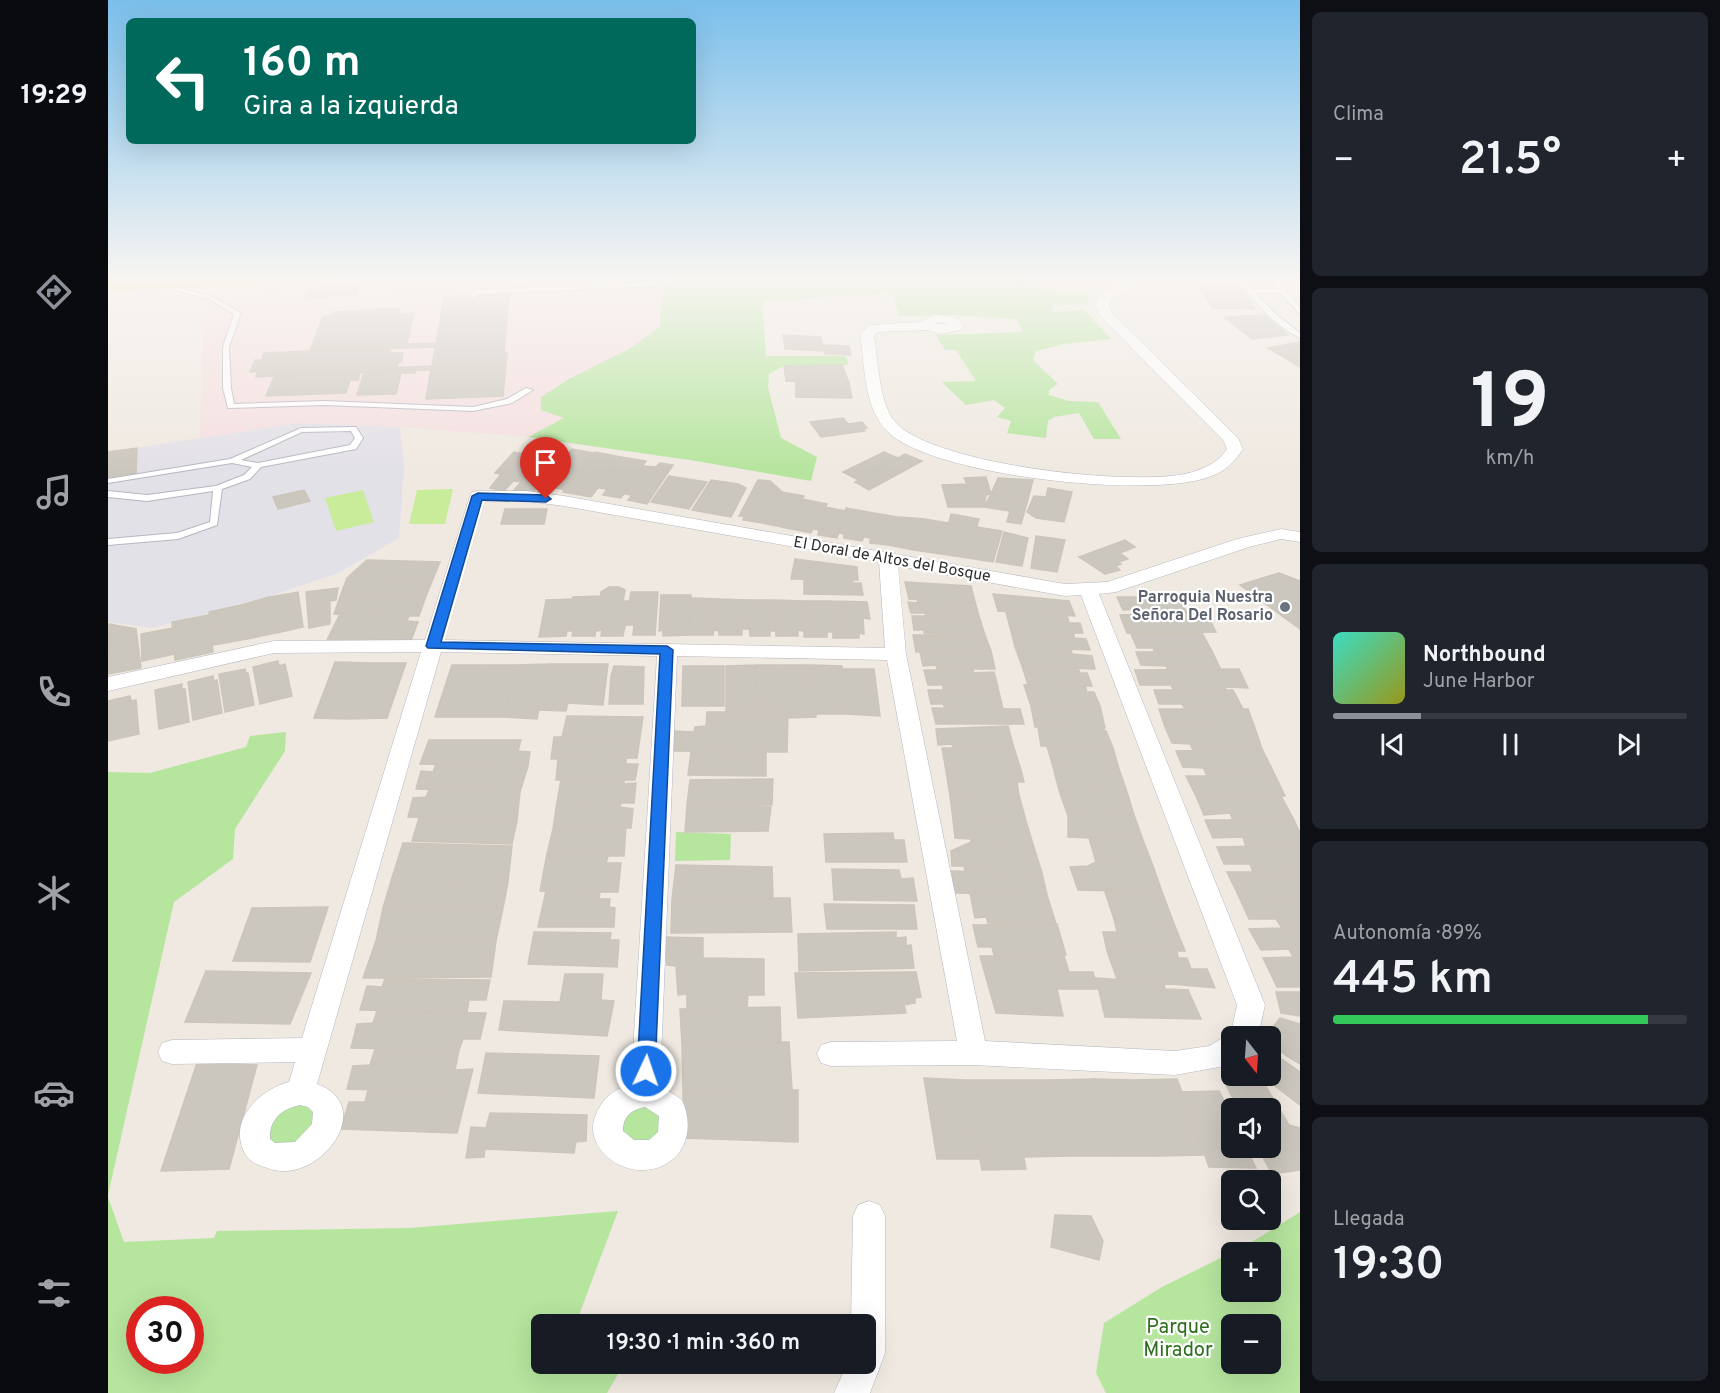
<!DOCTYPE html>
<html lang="es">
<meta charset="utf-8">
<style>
:root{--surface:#171b24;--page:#20242c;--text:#f1f3f6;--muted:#9ea1a6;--line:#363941;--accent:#8c9099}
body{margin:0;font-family:Overpass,sans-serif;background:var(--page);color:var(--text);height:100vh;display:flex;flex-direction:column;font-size:22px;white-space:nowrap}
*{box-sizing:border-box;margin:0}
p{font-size:20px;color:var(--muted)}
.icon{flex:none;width:33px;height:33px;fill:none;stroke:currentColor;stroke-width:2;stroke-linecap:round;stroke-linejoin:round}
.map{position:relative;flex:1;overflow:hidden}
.drawer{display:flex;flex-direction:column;gap:12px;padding:12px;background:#0d0f14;width:420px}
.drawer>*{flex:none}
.banner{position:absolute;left:18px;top:18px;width:570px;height:126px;border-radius:9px;box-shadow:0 6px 24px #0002;background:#00695c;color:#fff;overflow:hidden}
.needle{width:39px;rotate:163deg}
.fabs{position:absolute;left:1113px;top:1026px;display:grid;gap:12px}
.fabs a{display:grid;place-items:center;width:60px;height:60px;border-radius:9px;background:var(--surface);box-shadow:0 6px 24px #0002;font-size:30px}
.speed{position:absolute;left:18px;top:1296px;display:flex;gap:12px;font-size:30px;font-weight:700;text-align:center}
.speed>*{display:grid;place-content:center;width:78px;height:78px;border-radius:50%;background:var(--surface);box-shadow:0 6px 24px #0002;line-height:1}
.speed .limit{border:9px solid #d22;background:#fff;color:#111}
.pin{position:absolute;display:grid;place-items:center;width:51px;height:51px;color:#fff;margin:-62px -26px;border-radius:50% 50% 50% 0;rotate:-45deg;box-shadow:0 0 6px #0007}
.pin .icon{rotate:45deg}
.me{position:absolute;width:66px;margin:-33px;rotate:3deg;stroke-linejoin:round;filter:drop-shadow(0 0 4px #0008)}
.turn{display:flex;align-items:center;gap:21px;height:126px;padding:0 18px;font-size:27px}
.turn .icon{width:78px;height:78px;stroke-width:2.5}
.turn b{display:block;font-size:42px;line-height:51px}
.big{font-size:45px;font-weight:600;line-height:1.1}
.drawer .tile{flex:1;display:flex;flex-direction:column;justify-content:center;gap:9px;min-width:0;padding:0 21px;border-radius:9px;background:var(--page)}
.drawer .dial{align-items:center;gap:0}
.dial b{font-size:78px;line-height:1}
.song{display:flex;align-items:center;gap:18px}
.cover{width:72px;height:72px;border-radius:9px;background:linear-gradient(135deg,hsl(170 70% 55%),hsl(60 70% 35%))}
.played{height:6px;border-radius:3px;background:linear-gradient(90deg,var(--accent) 25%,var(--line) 25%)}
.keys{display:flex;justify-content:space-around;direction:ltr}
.heat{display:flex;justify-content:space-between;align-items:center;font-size:33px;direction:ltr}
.charge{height:9px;border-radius:4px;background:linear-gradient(90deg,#34c759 89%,var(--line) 0)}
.trip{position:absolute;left:423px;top:1314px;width:345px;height:60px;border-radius:9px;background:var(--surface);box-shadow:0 6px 24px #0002;font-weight:600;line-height:60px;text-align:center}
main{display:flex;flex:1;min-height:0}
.tab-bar{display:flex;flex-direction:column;width:108px;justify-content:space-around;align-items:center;background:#090b0e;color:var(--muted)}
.tab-bar .icon{width:42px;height:42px}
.tab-bar .current{color:var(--accent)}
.tab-bar b{font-size:27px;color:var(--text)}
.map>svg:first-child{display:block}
</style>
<main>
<nav class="tab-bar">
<b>19:29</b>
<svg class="icon current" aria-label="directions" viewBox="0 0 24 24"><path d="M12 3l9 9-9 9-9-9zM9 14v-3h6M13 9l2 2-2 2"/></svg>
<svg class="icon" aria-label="music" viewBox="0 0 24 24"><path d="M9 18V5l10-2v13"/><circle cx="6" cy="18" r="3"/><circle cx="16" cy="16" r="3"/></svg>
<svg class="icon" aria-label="phone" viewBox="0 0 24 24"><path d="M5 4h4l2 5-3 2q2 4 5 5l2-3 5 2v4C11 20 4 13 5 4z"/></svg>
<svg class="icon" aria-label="climate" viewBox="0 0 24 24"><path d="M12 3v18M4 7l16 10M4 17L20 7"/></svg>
<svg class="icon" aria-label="car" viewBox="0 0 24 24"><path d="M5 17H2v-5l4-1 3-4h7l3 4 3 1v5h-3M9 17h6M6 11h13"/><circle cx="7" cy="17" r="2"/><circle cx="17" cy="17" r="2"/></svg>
<svg class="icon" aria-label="filters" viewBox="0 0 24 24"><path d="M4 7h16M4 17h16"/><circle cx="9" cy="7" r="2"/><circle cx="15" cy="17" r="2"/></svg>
</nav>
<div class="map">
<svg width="1192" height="1393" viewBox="0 0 1192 1393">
<rect width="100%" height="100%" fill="#efe9e1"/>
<path fill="#e3e1e8" d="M190,423L292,427L296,467L291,538L228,574L162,596L45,628L0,622V452Z"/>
<path fill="#f5dfe0" d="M532,277L564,278L555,292L552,327L521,349L461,379L433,397L456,418L420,437L292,427L190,423L92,438L95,302L164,288L184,297L270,294L293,285Z"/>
<path fill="#b6e59e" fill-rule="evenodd" d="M569,276H923L931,280L934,289L983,293L980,296L981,304L944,305L946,312L976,310L1003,339L956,344L928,351L925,360L950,384L941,390V395L961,401L990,402L1013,439H986L971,413L946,417L940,421L938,438L899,433L903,421L889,417L897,408L886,400L858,405L834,382L868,381L848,350H837L828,335L915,332L908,319L841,315L791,316L784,293L654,301L658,356H737L741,365L676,366L661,374L660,387L673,438L709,457L703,481L582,460L420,437L456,418L433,410V397L461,379L521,349L552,327C553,309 551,285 569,276Z
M178,732L177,751L127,829L125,859L66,902L0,1195V772L42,773L138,747L142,736Z
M568,832L623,834L622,860L567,861Z
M536,1103L554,1113V1133L535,1145L514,1137L512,1117Z
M193,1105L200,1106L208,1116L194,1143L170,1147L160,1139C160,1112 170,1111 193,1105Z
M0,1197L16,1242L106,1238L109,1231L301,1228L510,1211L468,1323L470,1324H434V1364H516L499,1393H0ZM32,1310H82V1360H32Z
M1192,1212V1393H998L988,1373L996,1323L1054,1287L1139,1245ZM1162,1252V1292H1124V1252ZM1124,1324H1162V1364H1124Z"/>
<path fill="#c9ec9a" d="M345,489L337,524H301L309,490Z
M255,490L266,522L228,531L217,498Z"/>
<path fill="#cbc7bf" stroke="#cbc5ba" stroke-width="1.5" d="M250,286L248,295L199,297L202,288Z
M1090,286H1130L1148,309L1105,308Z
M401,294L396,353H399L395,396L318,399L323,370L277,371L278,368L324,366L336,297Z
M292,308L291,314L306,313L299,344L328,343V347L202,351L215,316L225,315L226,312Z
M1156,315L1180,335L1144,339L1116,317Z
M675,335L713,337L716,351L677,349Z
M1192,342V367L1160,348Z
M715,345L741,346L743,355L717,354Z
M283,348L282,353H295L293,362H290L289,367L278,368L277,371L148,377L150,371L142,372L147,360H154L156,353Z
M734,365L741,383L678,381L676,366Z
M307,370V373H293L288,394L249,395L256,372Z
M252,373L250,380H242L238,393L158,396L166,377Z
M688,382L741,383L744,398L688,397Z
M735,418L740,424L754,422L759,428H755L757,431L713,437L702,422Z
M29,448L28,473L0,477V452Z
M464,449L486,453L457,490L445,487L440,492L430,491Z
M406,452L428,457L396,491L382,488L393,474L387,473Z
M487,452L513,457L483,497L455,492Z
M776,452L790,458L750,480L735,472Z
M797,454L814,461L761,490L747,482Z
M441,456L455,459L425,492L405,491L413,482L406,481L428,457L440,458Z
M513,457L538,461L513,498L495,495L499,489L490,488Z
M552,463L565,465L539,504L520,500L524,495L516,494L535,466L548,467Z
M561,476L599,482L581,509L543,502Z
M878,477L883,494L878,495L876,507H840L834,485L859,484L856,478Z
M890,478L925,480L919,503L904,501L905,498L883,494Z
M603,480L630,484L638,488L623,517L584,510Z
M650,480L662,481L674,492L654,523L635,520L636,516H631Z
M940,488L964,492L956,522L928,518L919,512L926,496L938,497Z
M196,490L202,501L170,509L165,497Z
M674,492L696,496L678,528L654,523Z
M883,494L905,498L904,501L919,503L913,524L899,522L902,511L876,507Z
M694,499L719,504L703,533L678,528Z
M717,507L738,511L729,538L710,535L711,530L706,529Z
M738,508L766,513L754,541L736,538V534L731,533Z
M397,509H439L436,524H393Z
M766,513L790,517L780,545L762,543V538L756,537Z
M843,514L871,519L859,558L833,554Z
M790,517L816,519L805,550L780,545Z
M816,519L841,523L833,554L805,550Z
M869,527L894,531L885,562L859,558Z
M896,532L920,538L914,566L888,562Z
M928,536L957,540L949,572L923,568Z
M1017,540L1027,547L1012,553L1020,559L1010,562L1013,564L1008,566L1012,570L997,574L971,557Z
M687,559L749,567L750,580L683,579Z
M259,560L332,562L325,579L239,578Z
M1171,573L1192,581V629L1132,585Z
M239,578L325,579L318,596L233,594Z
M696,579L744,580L745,583H753L755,595L696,594Z
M797,582L863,586L867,602L801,599Z
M501,587H511L517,590L515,601H522L515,636H493L494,630L488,631L493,592Z
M230,588L228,600L222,601V624L201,628L198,592Z
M190,592L195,627L168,633L161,597Z
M523,592H550L547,635H525L526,625H518Z
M233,594L318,596L311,616L226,614Z
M885,594L961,601L967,616L890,611Z
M553,595H583L581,635L555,636V630L551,631Z
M492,596L487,636H464L465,631H460L465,597Z
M161,597L168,633L139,639L133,605Z
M1009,597H1071L1079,613L1037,614L1035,609L1015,610Z
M582,598L611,599V631L606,630L605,635H581Z
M465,599L458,636L431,637L438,600Z
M611,599L639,600L641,629H634V635H611Z
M809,599L867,602L871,616H818L817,613H803L800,602L810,603Z
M639,600H666L667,631H662V636H642Z
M666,600L696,601V631L690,630V636H668Z
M696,601H724L725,632H719V637H696Z
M724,601L759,602L762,619L755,618L756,634L751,633V638H725Z
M133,605L139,639L105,645L101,612Z
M898,612L959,615L961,623H972L975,633L903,631Z
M1098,612L1108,632L1019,633L1012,615Z
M232,614L301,616L299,621L310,622L302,643L219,640Z
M101,615L105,652L67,660L64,622Z
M804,616H871L877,635L816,633V630H806Z
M1,624L28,629L33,668L0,674Z
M65,628L67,654L34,661L33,634Z
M903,631L966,633V638L978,639L982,650L907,647Z
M1094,633L1104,651L1047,652L1045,648H1029L1023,634Z
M805,635H877L883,651L808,652Z
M907,647L963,649L964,654L984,656L987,669L914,666Z
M883,651L887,669H829L828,665L815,666L812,652Z
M1104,651L1113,670H1060L1058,666L1033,665L1028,652Z
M170,661L171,666L177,664L184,696L152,704L145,667Z
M227,662L261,663L239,719L206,718Z
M261,663H298L279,718L239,719Z
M439,664L429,719L396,717L409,665Z
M439,664H469L458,711L430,710Z
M469,664H500L495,705L460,703Z
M344,665H378L364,717H327Z
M378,665H409L396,717H364Z
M647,665L649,712H618V666Z
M647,665H675L676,712H649Z
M675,665H706L708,717L680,718V712H676Z
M706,665L734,666L739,714H708Z
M506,666L536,667L535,704H501L503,676Z
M575,666H616V706H574Z
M914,666L970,668L972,673H979L984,686L920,685Z
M137,669L138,673H140L146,705L117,712L111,674Z
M735,669H766L772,716L739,714Z
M1131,669L1140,688L1118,687L1117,690H1066L1063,685H1032L1027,670Z
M816,670H865L866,673L886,672L890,687H835V685H820Z
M105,676L106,681L109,680L114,713L85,720L80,682Z
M74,684V689H77L81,722L51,729L47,690Z
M916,685L977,686L979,692H986L992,706H923Z
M835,688H890L895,709L837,708L835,704H823L820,690H835Z
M1046,690H1125L1135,709H1077L1074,704H1051Z
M22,696L23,701L28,700L31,734L0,741V701Z
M923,706H992L997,728L927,727Z
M824,708L912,709L916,724H828Z
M1051,709H1140L1147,728L1057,727Z
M599,712H680L679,752L565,751L566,731L586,732L587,727L598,726Z
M459,716L535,717L532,737H454Z
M900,726L906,748H845L844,744L830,745L828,729Z
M930,727L992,728L998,731L1005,748L933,746Z
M1057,727L1147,728L1154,749L1085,750L1082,744L1064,743Z
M446,737H532L529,758L443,759Z
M321,740H413L410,751L422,752L420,766L312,764Z
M939,746L1005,748L1011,769L945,767Z
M834,748H906L913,770L838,771Z
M1154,749L1165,771L1075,767L1068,751Z
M583,752L658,753V776L580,775Z
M518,758V764H530L527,780H448L450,759Z
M328,764L420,766L412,792L308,789L313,771L325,772Z
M945,767L1011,769L1019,792L951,790Z
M1096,769L1165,771L1177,796H1088L1078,776H1099Z
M913,770L916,782H909L911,795L842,796L838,771Z
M665,779L664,805H579L582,780Z
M453,780H516V784L528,783L526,803L449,802Z
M321,790L412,792L409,820L300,817L305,798L318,797Z
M951,790L1019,792L1026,815L960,816Z
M911,795L918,821L845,819L842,796Z
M1088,796H1173L1186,820H1125L1122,813L1096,815Z
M449,802L513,803L512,807L525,809L523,828L445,829Z
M579,805L663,807L660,831L577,832Z
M1026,815L1035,840L960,837V816Z
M311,818L409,821L404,844L304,841Z
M845,819L918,821L925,844L863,842V839L847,838Z
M1097,820H1186L1192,833V845L1138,847L1135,837L1105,838Z
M518,827L516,856L439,854L445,829Z
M785,833L786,840H796L799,862H718L716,834Z
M981,838L1035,840L1045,866L988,862Z
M863,842L925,844L934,873L857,871L856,866H844L843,851Z
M295,843L404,846L400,882L283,881Z
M1192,845V871L1145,872L1142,864H1116L1109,847Z
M439,854L500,856L498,863H513L510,892L432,891Z
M988,862L1045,866L1054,892L970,890L962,867L980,866Z
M568,865L664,867L665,898L564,900Z
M724,869L791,870L793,879L805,878L809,901L726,900Z
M843,871L934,873L939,895L847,893Z
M1119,872H1192V897L1132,899Z
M283,881L400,882L395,908H275Z
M996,889L1054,892L1065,921L1006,919Z
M438,891L492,892L491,899H502L501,907L507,908L506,927H430Z
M862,893L939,895L948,924L880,923L878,917L867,918Z
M1189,897H1192V928H1174L1168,919H1141L1132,899Z
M665,898H682L684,932L563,933L564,900Z
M716,904L806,905L809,929H719Z
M220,907L202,962L125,961L144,908Z
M275,908H395L388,941H268Z
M1006,919L1065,921L1077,951H999L995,932H1009Z
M949,924L958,955H886L884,947H870L865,925Z
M1174,928H1192V957H1185L1181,949L1153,950L1141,929Z
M426,932L503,933L502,940H511L509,967L420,964Z
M788,932V938L798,937V946L803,945L806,968L691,971L690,934Z
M556,937L595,938V958L656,959V995H640L639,1008L579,1009V994L570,995L568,966L559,965Z
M268,941H388L383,977L255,978Z
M999,951H1069L1070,958H1079L1083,969H1099L1107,988L1009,979Z
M872,956H956L961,972H985L990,989H949L955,1016L888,1013Z
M1185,957H1192V987H1169L1155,958Z
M98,971L203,973L182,1024L77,1022Z
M808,972L813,997L807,998V1003L796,1005L798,1013L690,1018L687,973Z
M457,974H495L493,1000L506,1001L499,1036L391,1030L396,1001L452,1002Z
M988,978L1056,983L1057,989L1080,990L1093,1019L997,1017Z
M277,979L382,980L378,1000H361L359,1012L252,1010L259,986L274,987Z
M1168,992H1192V1016L1173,1013Z
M672,1007L673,1043L574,1044L572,1009Z
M269,1011L378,1013L372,1039H355L351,1050L243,1048L249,1024L265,1023Z
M1172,1018L1192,1024V1064L1177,1055L1162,1042V1036H1158Z
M681,1042L684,1090L575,1089L574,1044Z
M267,1049L351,1050L347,1070L365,1069L359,1093L239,1089L245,1066L262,1065Z
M1162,1051L1192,1072V1105L1154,1076H1162Z
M378,1053L491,1056L486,1098L370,1093Z
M89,1063L149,1065L121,1169L53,1171Z
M816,1078L856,1080L871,1159H829Z
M986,1079L1006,1156H960L942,1080Z
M986,1079L1025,1080L1051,1156H1006Z
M1069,1079L1074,1092L1095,1155L1051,1156L1025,1080Z
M856,1080H901L918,1169L874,1170Z
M901,1080H942L960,1156L915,1157Z
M1154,1080L1181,1125L1192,1128V1170L1164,1174L1150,1148H1162V1108H1130L1117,1083Z
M575,1089L690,1090V1142L575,1138Z
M260,1090L359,1093L349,1133L233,1129L241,1102H257Z
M1111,1091L1124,1117V1148H1138L1148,1168L1101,1167L1074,1092Z
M382,1113L479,1115L478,1141L468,1142L466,1153L377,1149L376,1157L358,1158L363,1127L378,1128Z
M947,1215L983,1216L995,1241L991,1260L943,1247Z"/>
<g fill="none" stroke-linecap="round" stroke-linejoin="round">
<defs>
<path id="lane" d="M304,276H339L336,278L202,285L199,283L202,281Z
M554,276H561L546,286L370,294L366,298L363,296L365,291L367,290L545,282Z
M1128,276H1134L1144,289H1170L1163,276H1169L1177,290L1192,308V314L1172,293H1147L1169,315L1192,333V338C1166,326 1144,299 1128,276Z
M1184,276H1192V279L1185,277Z
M53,283L105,297L133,313L121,347L123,388L126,404L216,401L365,407L399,399L418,388L425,390L404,403L365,411L216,405L120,408L115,388V347L126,314L101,299L51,286L50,285Z
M245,427H248L255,438L248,449L153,467L142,479L114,489L109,525L70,539L0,545V539L69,533L102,522L105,491L39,501L0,497V491L39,495L108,486L136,475L144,467L124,463L0,483V479L122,459L193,428ZM243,431L247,438L242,445L150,463L133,460L194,432Z"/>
<path id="street" d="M1026,276H1041L1003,299L1001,305L1004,313L1130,438L1135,449C1126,463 1116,472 1101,477C1041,499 827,476 781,433C755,409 757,366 752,334L762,325L812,322L827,314L850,318L855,327L853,330L832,334L819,330L770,332L766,335C770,360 771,405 788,423C828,465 1025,487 1081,473C1096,469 1111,462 1119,449L1115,440L991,315L987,305L992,294ZM829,322L840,324H826Z
M370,491H419L456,496L957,584L999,582L1129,539L1173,529L1192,532V542L1173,539L1141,547L1008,592L991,594L1157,1005L1150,1036H1124V1061L1117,1066L1067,1075L865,1065L723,1066L713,1063L709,1054L713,1045L723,1042L849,1041L779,660L569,656L552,1085L574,1100C589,1132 574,1169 535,1170C507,1171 477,1145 487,1117C494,1098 505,1090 523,1084L549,656L333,652L209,1084C271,1106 210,1188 159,1168C151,1165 144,1163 139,1157C117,1123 150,1090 181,1082L187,1062L64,1064L54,1061L50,1052L54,1043L64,1040L194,1038L313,652L166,653L0,691V677L166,641L317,640L362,496L364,492ZM377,501H419L456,506L771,562L777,648L337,640ZM790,566L957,596L973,595L1129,1005L1123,1033L1101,1046L1067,1051L877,1041L798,654ZM192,1105L200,1107L205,1112L204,1124L187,1142L167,1143L162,1139C161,1119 174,1109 192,1105ZM537,1107L551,1116L550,1132L541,1140H526L515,1131C515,1116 523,1110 537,1107Z
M761,1201L772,1205L777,1216V1353L762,1393H726L739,1364H758V1324H743L745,1216L750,1205Z"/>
<path id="primary" d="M79,276H227L224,280L217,282L0,291V279Z"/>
</defs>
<use href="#lane" stroke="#b4b7c1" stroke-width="2"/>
<use href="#street" stroke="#b4b7c1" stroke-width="1"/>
<use href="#primary" stroke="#c9c9c9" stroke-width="1"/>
<use href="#lane" fill="#fff" fill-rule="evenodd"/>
<use href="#street" fill="#fff" fill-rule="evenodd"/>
<use href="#primary" fill="#f2d163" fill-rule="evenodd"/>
</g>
<linearGradient id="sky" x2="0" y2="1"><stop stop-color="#7abfeb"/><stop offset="0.59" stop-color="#f8f5f2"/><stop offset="1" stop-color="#f8f5f2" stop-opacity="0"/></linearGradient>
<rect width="1192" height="471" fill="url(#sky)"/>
<path fill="#1a73e8" stroke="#114b97" stroke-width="1.5" d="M370,493L438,495L443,499L438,502L374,500L333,642L559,646L565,650L547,1071L545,1076L538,1079L531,1076L529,1071L552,654L320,648L318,646L364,496Z"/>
<circle fill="#6b7280" stroke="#fff" stroke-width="2" cx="1177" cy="607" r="6"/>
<g text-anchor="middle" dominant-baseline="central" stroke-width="4.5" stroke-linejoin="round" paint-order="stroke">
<g font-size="16" fill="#2e2e2e" stroke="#fff">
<text transform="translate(784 560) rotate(10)">El Doral de Altos del Bosque</text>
</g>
<g font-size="16" font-weight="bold" fill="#5b616d" stroke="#fff" text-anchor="end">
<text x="1165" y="598">Parroquia Nuestra<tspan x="1165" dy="18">Señora Del Rosario</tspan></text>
</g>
<g font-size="20" fill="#2c6e1b" stroke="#fff">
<text x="1070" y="1328">Parque<tspan x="1070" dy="23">Mirador</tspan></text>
</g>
</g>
</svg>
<div class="fabs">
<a><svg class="needle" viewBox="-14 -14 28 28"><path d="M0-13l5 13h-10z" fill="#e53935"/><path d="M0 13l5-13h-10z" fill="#9ea1a6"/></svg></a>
<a><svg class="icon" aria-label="sound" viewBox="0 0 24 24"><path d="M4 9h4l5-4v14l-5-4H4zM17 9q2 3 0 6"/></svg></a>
<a><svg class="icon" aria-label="search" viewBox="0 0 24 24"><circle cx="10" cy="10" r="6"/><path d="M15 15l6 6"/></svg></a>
<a>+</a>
<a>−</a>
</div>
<div class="speed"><div class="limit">30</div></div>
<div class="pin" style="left:438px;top:499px;background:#d93025"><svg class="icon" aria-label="arrive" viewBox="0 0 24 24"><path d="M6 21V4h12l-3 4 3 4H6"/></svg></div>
<svg class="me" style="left:538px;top:1071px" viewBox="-20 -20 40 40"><circle r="17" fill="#1a73e8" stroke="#fff" stroke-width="3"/><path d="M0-11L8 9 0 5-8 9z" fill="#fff"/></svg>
<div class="trip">19:30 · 1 min · 360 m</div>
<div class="banner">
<div class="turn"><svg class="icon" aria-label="left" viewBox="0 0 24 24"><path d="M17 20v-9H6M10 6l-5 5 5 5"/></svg><div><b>160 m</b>Gira a la izquierda</div></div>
</div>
</div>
<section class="drawer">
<div class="tile"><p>Clima</p>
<div class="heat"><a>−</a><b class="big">21.5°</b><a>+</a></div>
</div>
<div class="tile dial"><b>19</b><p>km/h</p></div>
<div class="tile">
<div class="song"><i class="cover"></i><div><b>Northbound</b><p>June Harbor</p></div></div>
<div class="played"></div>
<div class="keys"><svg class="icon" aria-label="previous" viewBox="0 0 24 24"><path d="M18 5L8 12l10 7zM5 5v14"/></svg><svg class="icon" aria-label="pause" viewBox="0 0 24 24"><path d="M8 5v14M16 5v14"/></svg><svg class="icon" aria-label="next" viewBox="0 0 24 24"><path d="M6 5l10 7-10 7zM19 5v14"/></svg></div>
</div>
<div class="tile"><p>Autonomía · 89%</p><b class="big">445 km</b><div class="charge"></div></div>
<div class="tile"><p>Llegada</p><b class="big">19:30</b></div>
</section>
</main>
